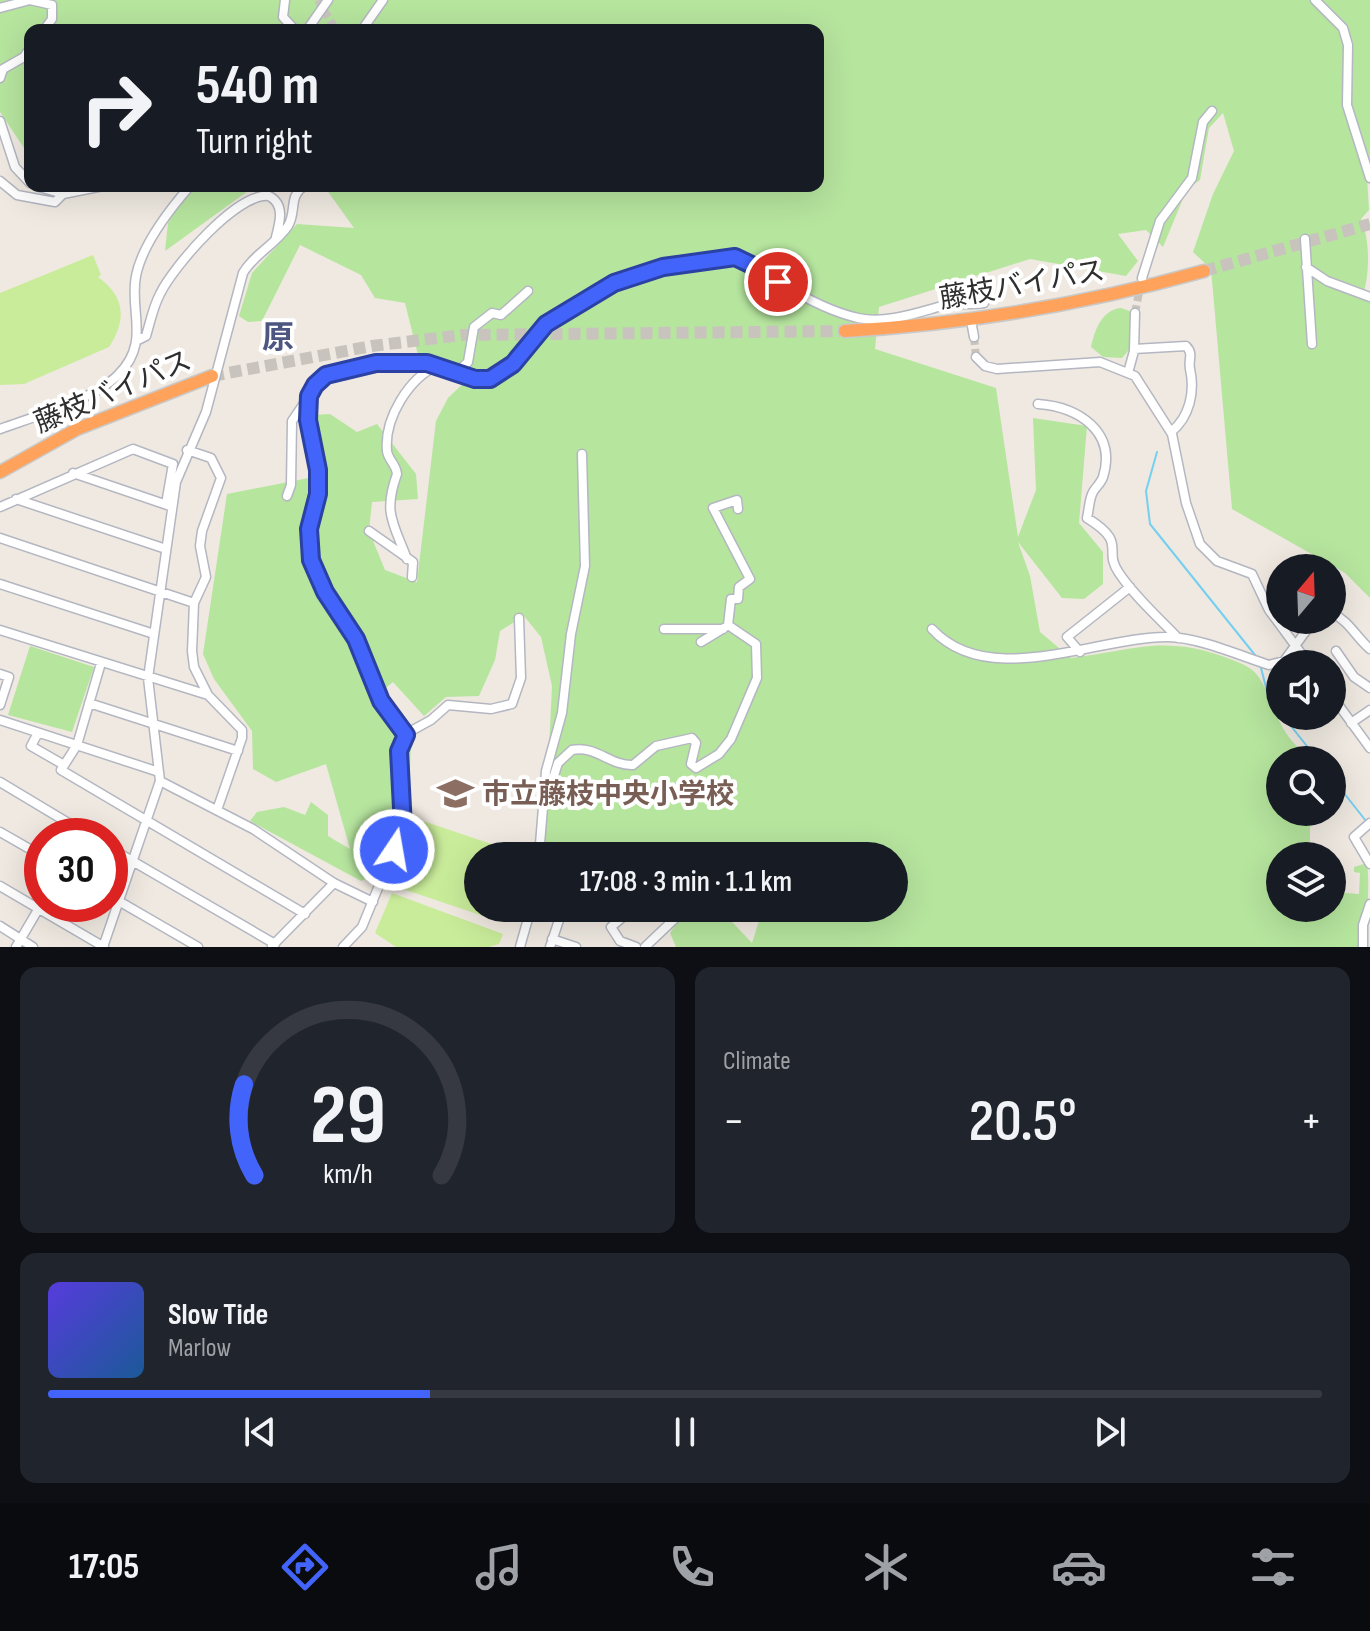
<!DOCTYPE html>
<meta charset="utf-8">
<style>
:root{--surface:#171b24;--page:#20242c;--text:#f1f3f6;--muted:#9ea1a6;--line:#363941;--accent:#4264fb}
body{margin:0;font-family:"Sofia Sans Condensed","Noto Sans JP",sans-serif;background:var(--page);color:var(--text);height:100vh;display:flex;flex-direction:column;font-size:30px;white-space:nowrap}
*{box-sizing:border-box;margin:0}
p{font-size:26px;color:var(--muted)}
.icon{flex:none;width:44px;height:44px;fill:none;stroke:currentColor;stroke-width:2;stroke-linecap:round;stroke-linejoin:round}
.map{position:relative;height:947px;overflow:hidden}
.panel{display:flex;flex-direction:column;gap:20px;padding:20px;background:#0d0f14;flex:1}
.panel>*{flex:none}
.top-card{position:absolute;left:24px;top:24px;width:800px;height:168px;border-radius:16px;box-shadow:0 8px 32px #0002;background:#171b24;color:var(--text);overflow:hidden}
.needle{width:52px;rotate:19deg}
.buttons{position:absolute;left:1266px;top:554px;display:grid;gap:16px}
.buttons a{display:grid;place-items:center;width:80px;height:80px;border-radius:50%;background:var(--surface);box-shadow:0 8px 32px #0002;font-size:40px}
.speed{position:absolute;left:24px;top:818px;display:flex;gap:16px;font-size:40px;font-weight:700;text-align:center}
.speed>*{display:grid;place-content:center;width:104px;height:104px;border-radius:50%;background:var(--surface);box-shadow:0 8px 32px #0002;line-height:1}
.speed .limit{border:12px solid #d22;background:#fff;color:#111}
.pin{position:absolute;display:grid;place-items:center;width:68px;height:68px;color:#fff;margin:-34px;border:4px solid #fff;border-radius:50%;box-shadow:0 2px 8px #0007}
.me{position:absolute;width:88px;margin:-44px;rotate:12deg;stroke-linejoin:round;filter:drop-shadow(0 0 6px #0008)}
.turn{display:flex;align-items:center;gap:28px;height:168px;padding:0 40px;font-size:36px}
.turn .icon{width:104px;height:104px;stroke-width:2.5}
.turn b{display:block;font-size:56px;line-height:68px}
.big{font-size:60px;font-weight:600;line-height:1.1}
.panel .card{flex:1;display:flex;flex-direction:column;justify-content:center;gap:12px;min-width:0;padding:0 28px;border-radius:16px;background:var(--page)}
.panel .dial{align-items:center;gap:0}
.dial svg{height:208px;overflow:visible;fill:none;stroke:var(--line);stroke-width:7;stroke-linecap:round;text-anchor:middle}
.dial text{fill:var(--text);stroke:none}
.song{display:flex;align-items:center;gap:24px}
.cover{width:96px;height:96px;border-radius:12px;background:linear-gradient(135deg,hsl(250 70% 55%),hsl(210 70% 35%))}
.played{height:8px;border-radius:4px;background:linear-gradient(90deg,var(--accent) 30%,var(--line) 30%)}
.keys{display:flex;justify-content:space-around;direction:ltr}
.heat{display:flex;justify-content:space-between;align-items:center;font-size:44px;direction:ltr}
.panel .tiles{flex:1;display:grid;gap:20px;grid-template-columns:1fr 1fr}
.card:last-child{grid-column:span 2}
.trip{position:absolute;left:464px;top:842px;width:444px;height:80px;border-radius:40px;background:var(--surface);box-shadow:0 8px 32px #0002;font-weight:600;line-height:80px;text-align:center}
.tabs{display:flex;height:128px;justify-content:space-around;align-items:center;background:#090b0e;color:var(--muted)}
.tabs .icon{width:56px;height:56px}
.tabs .current{color:var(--accent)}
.tabs b{font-size:36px;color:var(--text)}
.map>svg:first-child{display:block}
</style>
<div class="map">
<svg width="1370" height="947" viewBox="0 0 1370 947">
<rect width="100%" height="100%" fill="#efe9e1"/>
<path fill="#b6e59e" d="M0,0H1370V177L1367,178L1369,210L1361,219C1370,239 1370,273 1363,295L1370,297V598L1345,573L1232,509L1211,269L1193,252L1213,194L1234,151L1223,113L1209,128L1200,180L1187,189L1163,247L1146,230L1118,234L1138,261L1126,276L1030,259L879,307L875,349L996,388L1018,537L1036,490L1033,418L1087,426L1079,523L1103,552V584L1084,599L1062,598L1018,542L1030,576L1040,632L1071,658C1135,650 1165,634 1230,659C1242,664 1253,667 1260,679C1274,701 1277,730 1300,749L1294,760H1280V812L1332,813L1310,827V843L1321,856H1280V908H1332V892L1359,894L1360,873L1354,872V867L1367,863C1370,884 1367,924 1363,947H676L670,933L684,913C697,914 706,908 719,908L752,943L763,908H894V856H544L552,686L541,637L524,616L500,631L495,660L479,696L446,697L424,716L393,682L382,691L411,744L409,792L383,872L361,881L250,821L257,812L284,807L305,815L311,802L328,815V836L350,849L326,764L276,782L253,769L252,731L214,679L203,654L227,494L319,476L313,415L330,414L357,432L377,424L416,474L418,499L372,502L369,531L385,570L417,582L436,421L448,398L470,377L462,366L420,363L405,303L375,298L361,275L300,245L262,321L248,322L239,316L252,273L297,224L354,228L324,186H818V30H30V157L0,112Z
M192,186H255L165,251L168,223Z
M1121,308L1135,313L1134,344L1122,358L1103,357L1091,347C1095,329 1102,310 1121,308Z
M30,646L94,667L72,732L8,715Z"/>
<path fill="#c9ec9a" d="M93,255L101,275L98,277C125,296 127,320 109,347L24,384L0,385V293Z
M417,819L524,855L478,856V908H506L501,922L394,886Z
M392,893L503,934L499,944L489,947H396L375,933Z"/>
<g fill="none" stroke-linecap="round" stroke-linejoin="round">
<path stroke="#75cff0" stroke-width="2" d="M1157,452L1146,491L1150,524L1255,655
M1260,664L1269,699L1280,712
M1283,716L1318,760
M1332,778L1366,821"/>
<path stroke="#c8c4bd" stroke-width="8" stroke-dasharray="8 4" stroke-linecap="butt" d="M318,0L336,30
M1135,313L1140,287
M974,337L976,357"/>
<path stroke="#c8c4bd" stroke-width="12" stroke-dasharray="12 6" stroke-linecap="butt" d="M1204,271L1370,224
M212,376L372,346L462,335L845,331"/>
<defs>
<path id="minor" d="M285,0L283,17L295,30
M1315,0L1343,28L1348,45L1347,105L1370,178
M0,8L30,0L52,5V19L44,30
M307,30L328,0
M362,30L383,0
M0,78L3,69L24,57L30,48
M0,121L15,167L30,183
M0,181L17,195L55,202L63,194L103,186
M36,186L63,194
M1305,239L1312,344
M1306,267L1327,281L1370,297
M1142,278L1160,221L1192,178L1203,122L1212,111
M972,326L974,337
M136,341L146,336C150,323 153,307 160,294C173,267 237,192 269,196C285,204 280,222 276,237
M1134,349L1186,346C1194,354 1188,359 1190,369C1195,391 1190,417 1171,432
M976,357L985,366L997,369L1100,362L1135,376L1172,434L1186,503L1200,544L1217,561L1252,574L1269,610L1309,664
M457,372L468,362L474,327L492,313L501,315L528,291
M1128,373L1134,351L1135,313
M1038,404C1079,407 1117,432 1103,477C1101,483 1096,487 1093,492C1089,499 1089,510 1087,518C1129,544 1102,549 1119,573C1135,597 1158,617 1178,638
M0,429C33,417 93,400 118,375C151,342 129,312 136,276C142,245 170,209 190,186
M187,450L211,458L221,478L202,531L200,546L206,577L194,603L192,651L194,667L208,695L242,730V738L217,810
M73,473L170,506
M287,496L291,485L292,421L309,396
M16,499L166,549
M0,507L133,449L173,464L166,504
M369,531L413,562L412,577
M0,538L194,603
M407,559C393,522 383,513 397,474C396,464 388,460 387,451C384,418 409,378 438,365
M0,584L154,634
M1332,613C1349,621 1356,637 1370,649
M664,629H723
M932,629C989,691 1098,636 1168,637C1197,637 1241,656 1269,665L1284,661L1314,620
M0,630L208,695
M701,642L724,628
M1336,651L1354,677L1370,688
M1080,652L1067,637L1130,587
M101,663L77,745L61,770L305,914
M0,674L9,677L0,705
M1332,696L1370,748
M89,703L238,751
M0,720L159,772
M1351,723L1370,710
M38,733L31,746L64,765
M406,735C398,724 387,713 381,700C370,680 365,657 355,637C339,607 311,581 309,544C307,517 321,493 318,465C314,435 299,403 321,378C342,365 415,358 440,365C456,370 474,384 491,378C517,369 523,342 542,327C589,288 655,265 715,257C743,254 759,270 781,283C803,297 832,312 858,318C886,324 916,313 942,306C955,303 970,305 984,303
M160,781L253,829L334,883L373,902
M0,782L90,836
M545,789L550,788L558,763L572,750C596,745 610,766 633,765L656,746L692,738L696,743L691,764L696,768L719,754L731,739L757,678L756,644L728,625L731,599H738L739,587L750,579L713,508L737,500L738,509
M1370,823L1354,837L1370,864
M0,832L42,856
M110,848L275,944
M539,856L546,771L562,713L571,634L585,566L582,454
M0,886L104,947
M110,896L198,947
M752,908L757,911
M630,911L611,927L620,941L636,947
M0,926L33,947
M552,939L576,947
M272,946L334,883
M16,947L39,908
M103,947L160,781L148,678L176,482L206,412L243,273C254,254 275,245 288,226C297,211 288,197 304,186
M343,947L362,927L403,827L399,751L402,742L411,731L431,720L448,705L491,709L512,704L521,678L519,618
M520,947L531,908
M550,947L560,917
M645,947L686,908
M1363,947V925L1370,904"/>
<path id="highway" d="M845,331C967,324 1086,304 1204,271
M0,472L77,429L212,376"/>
</defs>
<use href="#minor" stroke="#b4b7c1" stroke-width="11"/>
<use href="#highway" stroke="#c9c9c9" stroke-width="15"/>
<use href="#minor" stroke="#fff" stroke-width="8"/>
<use href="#highway" stroke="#ffa35c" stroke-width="12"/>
</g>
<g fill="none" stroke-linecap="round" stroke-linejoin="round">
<defs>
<path id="route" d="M394,850L403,827L399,751L406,735L381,701L356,639L325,592L311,560L309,529L318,494V470L308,420L309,396L315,385L326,375L376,363H427L475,379H490L513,364L546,324L614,283L663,267L735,257L764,271L778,282"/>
</defs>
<use href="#route" stroke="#2b41a3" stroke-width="20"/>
<use href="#route" stroke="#4264fb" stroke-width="14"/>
</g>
<defs>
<symbol id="school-bare" viewBox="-9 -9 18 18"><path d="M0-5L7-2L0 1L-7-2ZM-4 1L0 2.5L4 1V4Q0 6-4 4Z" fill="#8d6e63" stroke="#fff" stroke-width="2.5" paint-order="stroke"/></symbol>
</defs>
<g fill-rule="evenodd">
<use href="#school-bare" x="430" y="768" width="51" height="51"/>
</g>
<g text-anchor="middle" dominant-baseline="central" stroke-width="8" stroke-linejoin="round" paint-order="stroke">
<g font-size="28" fill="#2e2e2e" stroke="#fff">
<text transform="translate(1022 285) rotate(-10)">藤枝バイパス</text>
<text transform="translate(113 392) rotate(-23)">藤枝バイパス</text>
</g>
<g font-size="28" font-weight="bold" fill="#785e54" stroke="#fff" text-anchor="start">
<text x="482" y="794">市立藤枝中央小学校</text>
</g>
<g font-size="32" font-weight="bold" fill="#4d5680" stroke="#fff">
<text x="278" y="338">原</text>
</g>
</g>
</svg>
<div class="buttons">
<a><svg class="needle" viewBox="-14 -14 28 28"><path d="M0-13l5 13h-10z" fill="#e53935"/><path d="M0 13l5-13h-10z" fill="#9ea1a6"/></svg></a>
<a><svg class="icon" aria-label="sound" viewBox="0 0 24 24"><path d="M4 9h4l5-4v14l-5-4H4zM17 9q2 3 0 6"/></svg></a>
<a><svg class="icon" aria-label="search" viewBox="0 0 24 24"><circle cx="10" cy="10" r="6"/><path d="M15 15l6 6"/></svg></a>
<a><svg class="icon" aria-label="layers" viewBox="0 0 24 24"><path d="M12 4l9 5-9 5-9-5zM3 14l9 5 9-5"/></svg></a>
</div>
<div class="speed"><div class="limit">30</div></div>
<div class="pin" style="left:778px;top:282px;background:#d93025"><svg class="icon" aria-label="arrive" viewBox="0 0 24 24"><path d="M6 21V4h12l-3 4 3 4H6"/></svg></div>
<svg class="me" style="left:394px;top:850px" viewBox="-20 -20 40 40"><circle r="17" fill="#4264fb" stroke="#fff" stroke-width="3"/><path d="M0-11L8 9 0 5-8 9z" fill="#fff"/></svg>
<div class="trip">17:08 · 3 min · 1.1 km</div>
<div class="top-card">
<div class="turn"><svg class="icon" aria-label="right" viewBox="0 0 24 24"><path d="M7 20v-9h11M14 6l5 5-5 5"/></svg><div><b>540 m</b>Turn right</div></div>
</div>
</div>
<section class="panel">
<div class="tiles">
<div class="card dial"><svg viewBox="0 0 100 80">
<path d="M14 69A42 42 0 1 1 86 69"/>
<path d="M14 69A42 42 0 0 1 10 34" stroke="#4264fb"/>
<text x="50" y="56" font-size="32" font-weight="700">29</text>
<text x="50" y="72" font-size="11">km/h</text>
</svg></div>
<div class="card"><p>Climate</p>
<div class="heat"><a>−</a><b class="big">20.5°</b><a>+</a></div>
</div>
<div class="card">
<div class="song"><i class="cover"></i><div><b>Slow Tide</b><p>Marlow</p></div></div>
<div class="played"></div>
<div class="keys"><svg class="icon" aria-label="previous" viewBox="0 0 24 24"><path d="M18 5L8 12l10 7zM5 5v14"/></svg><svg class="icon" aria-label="pause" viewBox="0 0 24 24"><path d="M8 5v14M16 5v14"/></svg><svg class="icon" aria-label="next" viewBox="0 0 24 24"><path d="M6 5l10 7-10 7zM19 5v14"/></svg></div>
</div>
</div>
</section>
<nav class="tabs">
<b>17:05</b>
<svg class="icon current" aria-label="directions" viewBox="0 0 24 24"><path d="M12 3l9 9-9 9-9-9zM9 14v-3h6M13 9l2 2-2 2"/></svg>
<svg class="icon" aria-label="music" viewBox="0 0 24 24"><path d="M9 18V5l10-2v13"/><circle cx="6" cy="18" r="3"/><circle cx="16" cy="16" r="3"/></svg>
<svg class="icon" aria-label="phone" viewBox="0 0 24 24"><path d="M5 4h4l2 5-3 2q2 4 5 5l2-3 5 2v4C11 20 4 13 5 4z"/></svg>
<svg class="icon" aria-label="climate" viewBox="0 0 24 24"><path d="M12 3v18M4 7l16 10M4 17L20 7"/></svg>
<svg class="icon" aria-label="car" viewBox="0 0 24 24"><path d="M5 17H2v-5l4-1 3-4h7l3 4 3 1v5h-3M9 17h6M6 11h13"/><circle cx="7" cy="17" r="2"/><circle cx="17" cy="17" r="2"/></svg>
<svg class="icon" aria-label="filters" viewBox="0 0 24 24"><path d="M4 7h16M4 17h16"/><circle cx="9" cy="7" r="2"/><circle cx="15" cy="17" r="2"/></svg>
</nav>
